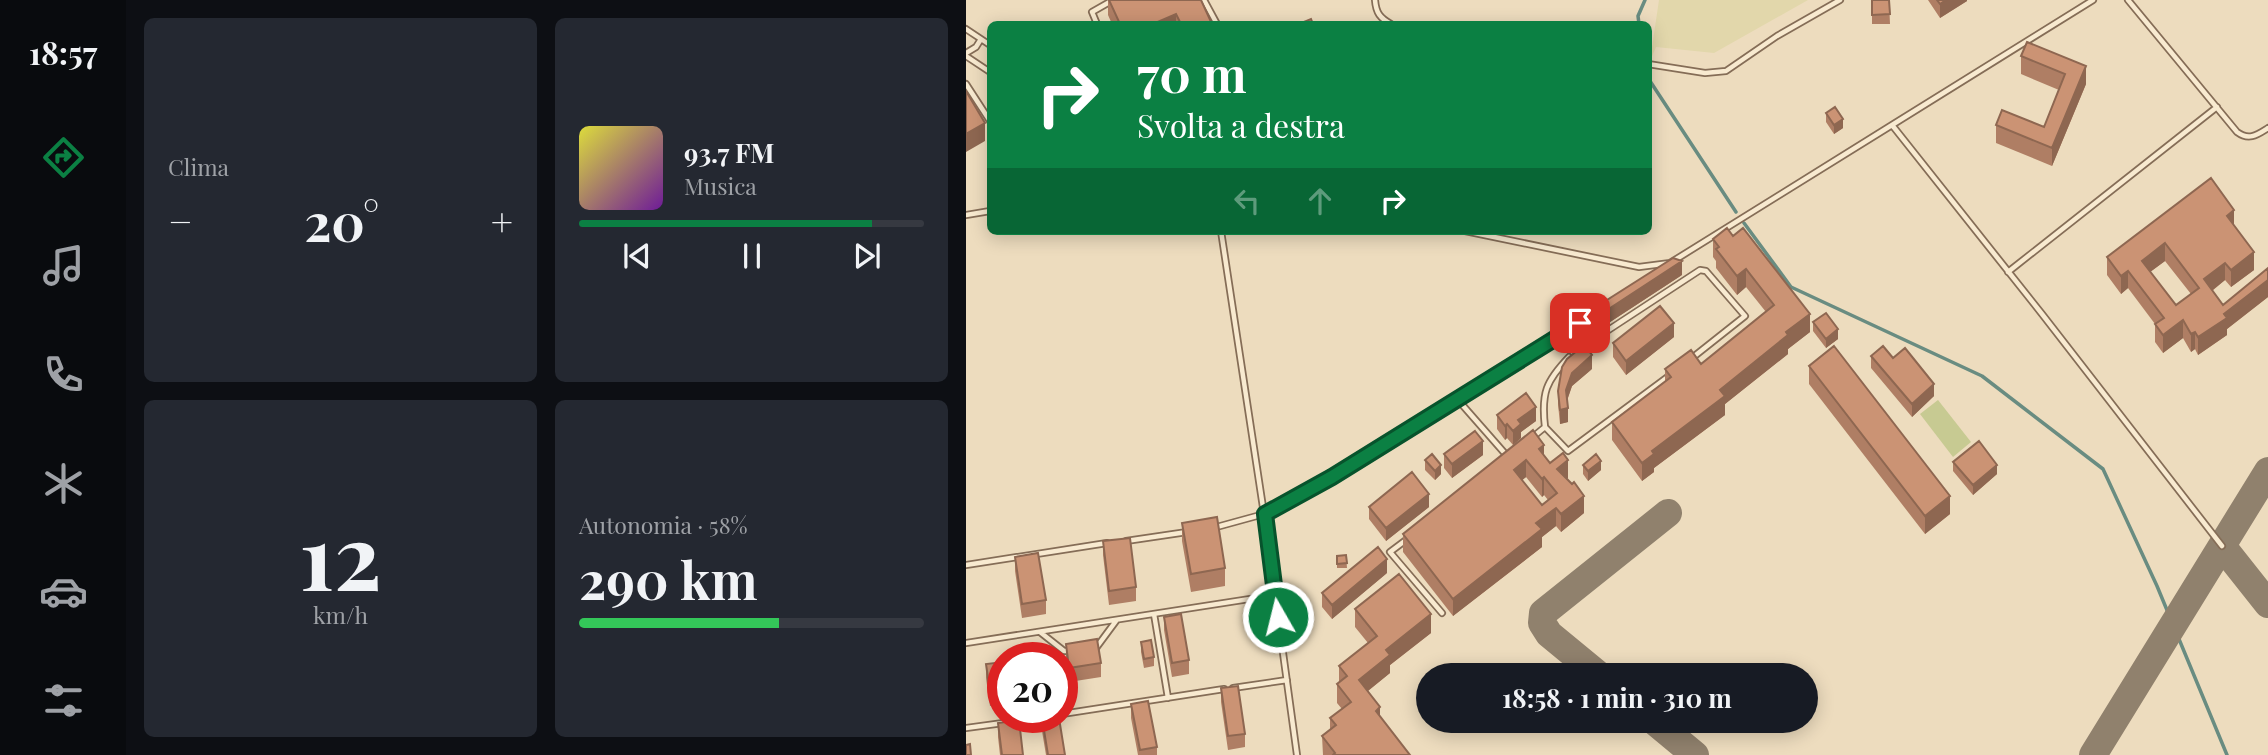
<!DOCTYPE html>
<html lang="it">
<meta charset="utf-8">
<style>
:root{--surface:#171b24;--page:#242831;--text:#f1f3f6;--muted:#9ea1a6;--line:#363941;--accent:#0b8043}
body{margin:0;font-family:"Playfair Display",serif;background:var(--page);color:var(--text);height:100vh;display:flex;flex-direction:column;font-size:26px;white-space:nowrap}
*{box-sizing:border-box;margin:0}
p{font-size:23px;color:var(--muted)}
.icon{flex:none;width:38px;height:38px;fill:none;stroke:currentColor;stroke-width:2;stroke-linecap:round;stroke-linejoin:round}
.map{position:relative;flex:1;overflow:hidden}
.sheet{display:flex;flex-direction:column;gap:18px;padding:18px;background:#0d0f14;width:840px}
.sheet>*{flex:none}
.top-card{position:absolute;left:21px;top:21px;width:665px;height:214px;border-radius:10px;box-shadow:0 4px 18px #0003;background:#0b8043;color:#fff;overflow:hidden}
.speed{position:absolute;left:21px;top:642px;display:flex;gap:14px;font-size:35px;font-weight:700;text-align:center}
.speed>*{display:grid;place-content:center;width:91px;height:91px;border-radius:50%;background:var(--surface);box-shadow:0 4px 18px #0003;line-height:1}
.speed .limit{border:10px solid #d22;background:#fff;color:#111}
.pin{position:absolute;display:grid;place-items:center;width:60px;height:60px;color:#fff;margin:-30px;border-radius:14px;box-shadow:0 4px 10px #0006}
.me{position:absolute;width:77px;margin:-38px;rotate:352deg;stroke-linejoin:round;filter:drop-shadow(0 0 5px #0008)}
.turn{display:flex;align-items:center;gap:24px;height:147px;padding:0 35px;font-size:32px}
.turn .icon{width:91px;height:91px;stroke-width:2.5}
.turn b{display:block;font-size:49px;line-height:60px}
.lanes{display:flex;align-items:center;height:66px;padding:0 35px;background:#0003;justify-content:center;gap:35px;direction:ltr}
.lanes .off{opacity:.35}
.big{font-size:52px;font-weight:700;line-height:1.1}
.sheet .card{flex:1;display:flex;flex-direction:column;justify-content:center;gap:10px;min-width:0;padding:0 24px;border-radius:10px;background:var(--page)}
.sheet .dial{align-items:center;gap:0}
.dial b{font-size:91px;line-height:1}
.song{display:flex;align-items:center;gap:21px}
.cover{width:84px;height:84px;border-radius:10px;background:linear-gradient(135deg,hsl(60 70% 55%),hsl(280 70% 35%))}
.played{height:7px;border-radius:4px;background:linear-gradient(90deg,var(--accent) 85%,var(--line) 85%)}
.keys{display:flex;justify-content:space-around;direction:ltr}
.heat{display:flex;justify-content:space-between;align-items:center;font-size:38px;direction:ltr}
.charge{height:10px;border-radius:5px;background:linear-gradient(90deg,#34c759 58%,var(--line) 0)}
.sheet .tiles{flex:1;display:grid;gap:18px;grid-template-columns:repeat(2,1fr)}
.trip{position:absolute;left:450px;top:663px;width:402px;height:70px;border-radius:35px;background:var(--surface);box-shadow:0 4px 18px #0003;font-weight:700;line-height:70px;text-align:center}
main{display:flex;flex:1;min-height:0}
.tabs{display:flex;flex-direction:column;width:126px;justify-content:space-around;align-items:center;background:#090b0e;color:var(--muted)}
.tabs .icon{width:49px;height:49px}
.tabs .current{color:var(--accent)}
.tabs b{font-size:32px;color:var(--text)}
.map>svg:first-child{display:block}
</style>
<main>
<nav class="tabs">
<b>18:57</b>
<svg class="icon current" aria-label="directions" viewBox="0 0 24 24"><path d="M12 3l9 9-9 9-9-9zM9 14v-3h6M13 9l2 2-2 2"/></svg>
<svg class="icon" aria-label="music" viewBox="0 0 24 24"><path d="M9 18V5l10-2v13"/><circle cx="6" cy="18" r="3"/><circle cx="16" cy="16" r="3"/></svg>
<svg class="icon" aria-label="phone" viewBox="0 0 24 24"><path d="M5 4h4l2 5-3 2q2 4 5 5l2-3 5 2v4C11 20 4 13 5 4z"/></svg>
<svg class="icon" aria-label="climate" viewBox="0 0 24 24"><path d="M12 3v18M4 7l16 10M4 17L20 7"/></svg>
<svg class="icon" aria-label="car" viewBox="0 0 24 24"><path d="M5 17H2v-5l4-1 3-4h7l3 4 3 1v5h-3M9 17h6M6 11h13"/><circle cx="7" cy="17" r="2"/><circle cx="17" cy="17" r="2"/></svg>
<svg class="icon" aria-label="filters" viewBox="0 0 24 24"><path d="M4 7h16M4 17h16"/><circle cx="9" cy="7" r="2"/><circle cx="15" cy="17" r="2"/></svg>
</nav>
<section class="sheet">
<div class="tiles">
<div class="card"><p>Clima</p>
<div class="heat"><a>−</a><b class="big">20°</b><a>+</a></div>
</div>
<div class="card">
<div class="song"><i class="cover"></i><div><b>93.7 FM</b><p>Musica</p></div></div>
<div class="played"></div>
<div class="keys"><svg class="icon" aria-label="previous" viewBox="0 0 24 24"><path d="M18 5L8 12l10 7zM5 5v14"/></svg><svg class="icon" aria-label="pause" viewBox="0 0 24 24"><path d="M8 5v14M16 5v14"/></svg><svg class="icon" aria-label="next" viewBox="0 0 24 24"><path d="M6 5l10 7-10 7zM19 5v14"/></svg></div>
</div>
<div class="card dial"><b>12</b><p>km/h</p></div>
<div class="card"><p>Autonomia · 58%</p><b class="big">290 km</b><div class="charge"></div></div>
</div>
</section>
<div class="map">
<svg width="1302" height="755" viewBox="0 0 1302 755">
<rect width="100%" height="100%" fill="#eddcbe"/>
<path fill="#e2d7ab" d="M693,0H842L748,53L690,47L684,61Z"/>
<path fill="#c7ca92" d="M972,400L1005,442L987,457L954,414Z"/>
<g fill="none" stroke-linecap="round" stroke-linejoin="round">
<path stroke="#698c81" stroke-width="3.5" d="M673,24L672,16L679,0
M682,78L770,212
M778,223L825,287L1016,376L1137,469L1191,586L1261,755"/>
<path stroke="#90816d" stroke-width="28" d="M1256,546L1302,604
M634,676L583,634L576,623L577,613L702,513
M688,721L729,755
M1127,755L1302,471"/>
<defs>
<path id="lane" d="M238,0L251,24
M409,0C410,13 414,18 425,24
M1162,0L1271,132C1283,141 1291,135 1302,128
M131,24L126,12L147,0
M0,29L15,39L10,47L0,53
M15,39L24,45
M0,56L24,72
M682,64L739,73L760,71L811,36L874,0
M0,84L24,121
M926,125L1127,0
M0,215L24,211
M255,231L298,514L331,755
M499,231L673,267L704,263L926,125L1076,314L1256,546
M1042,272L1251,107
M607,327L619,345
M615,348L734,270L740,271L779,316L726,358
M492,400L542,457
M579,427L602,451L703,376
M568,436L579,427C575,393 580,381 603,357
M247,528L298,514L366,477L634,310
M440,540L424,552L476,613
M160,541L221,532
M0,565L141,543
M188,614L202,698
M74,632L98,651H104
M0,643L309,595
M130,648L150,621
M267,688L321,680
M96,714L258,689
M49,721L76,718
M0,728L37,723"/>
</defs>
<use href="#lane" stroke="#856d57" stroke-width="8"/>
<use href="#lane" stroke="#f8ead0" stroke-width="4.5"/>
</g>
<path fill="#af7e64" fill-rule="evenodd" d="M142,0H235L246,24H146L142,15Z
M906,0H923L924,24H906Z
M962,0H1001V1L974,18Z
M1055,56L1120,66V84L1086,166L1030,143V125L1078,127L1093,90L1055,74Z
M860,113L877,128L868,134L860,122Z
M1268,226L1288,270L1265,287L1259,280L1246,291L1257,305L1302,268V297L1261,329V335L1232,355L1229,349L1225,352L1217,338L1197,353L1189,342V324L1162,288L1155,294L1141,275V257ZM1199,261L1225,294L1210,305L1184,272Z
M761,228L844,332L822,349V354L759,404V415L688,468V472L676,481L646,440V422L699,381V369L735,364L800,312L780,287L771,295L750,268V261L747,257V239Z
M716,275L638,326L630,321V307Z
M847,322L872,339L860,348L847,331Z
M708,337L660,375L647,357V343Z
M905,356L927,358L968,396L946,417L905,368Z
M843,366L984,514L959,534L843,384Z
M626,369L606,386L601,401L602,422L594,424L592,404V391Z
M531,415L570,421L555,432V438L547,445L541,438L539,440L531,429Z
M567,430L578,457L584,463L602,478L601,479L618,513L595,532L590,526L576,537V547L487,616L437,552V534ZM560,477L576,497L578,495L582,500L576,505L556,480Z
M478,454L517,455L486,478L478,468Z
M459,460L475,474L469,480L459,470Z
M987,462L1031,474L1007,495L987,471Z
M617,465L635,470L622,481L617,474Z
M403,507H463L420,541L403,519Z
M216,523L259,568V586L225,592L216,541Z
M137,541L170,587V601L143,605L137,555Z
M380,555L381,568H371V556Z
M49,557L80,600V614L56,618L49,571Z
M421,573L366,619L356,607V593Z
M389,609L465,633L424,665V673L402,691L414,717L444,755H357L356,736L364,730V718L376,709L371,703V684L373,683V666L402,643L389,627Z
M198,617L223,660V674L206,677L198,630Z
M175,642L188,657V666L178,668L175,652Z
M100,644L135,663V677L103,682L100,657Z
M37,662V704L24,706L20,678V664Z
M255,688L279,734V747L262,750L255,702Z
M165,704L191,747V755H172L165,718Z
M76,718L99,755H80L76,731Z
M32,723L57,755H34L32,737Z"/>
<path fill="#8e6751" d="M980,0H1001V1L974,18V4Z
M210,14V24H187Z
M1120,66V84L1086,166V148Z
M877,119V128L868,134V125Z
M19,123V141L0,152V134Z
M1268,210V227L1261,216Z
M1199,243V261L1176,278V261Z
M1288,252V270L1265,287V270Z
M716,261V275L638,326V312Z
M1259,263V280L1238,297V279Z
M780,269V287L771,295V276Z
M1162,271V288L1155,294V276Z
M1302,280V297L1261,329V335L1232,355V337L1258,314Z
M844,314V332L822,349V354L759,404V415L688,468V472L676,481V463L686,451L754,390L820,332Z
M1217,320V338L1197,353V335Z
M708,323V337L660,375V361Z
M872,329V339L860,348V339Z
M1229,332V349L1225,352V334Z
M626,355V369L606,386L600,403V390L606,373Z
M968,384V396L946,417V404Z
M570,407V421L555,432V438L547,445V431L552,420Z
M602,408V422L594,424V410Z
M541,424V438L539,440V426Z
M517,441V455L486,478V464Z
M578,445V463L573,449Z
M560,460V477L548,487V470Z
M602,460V478L591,486V469Z
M635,461V470L622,481V471Z
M475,465V474L469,480V471Z
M1031,465V474L1007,495V485Z
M578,477V495L576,497V479Z
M463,494V507L420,541V528Z
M618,496V513L595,532V514Z
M984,496V514L959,534V516Z
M590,508V526L576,537V547L487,616V599L570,523Z
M421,559V573L366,619V605Z
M465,614V633L424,665V673L393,698V680L420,650Z
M414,707V725L410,711Z"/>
<path fill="#cb9374" stroke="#8e6751" stroke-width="2" fill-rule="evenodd" d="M143,0H235L246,24H215L210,14L187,24H154Z
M906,0H923L924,14L906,15Z
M971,0H980L974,4Z
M345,19L347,24H333Z
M1061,42L1120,66L1086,148L1030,125L1036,110L1078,127L1099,74L1055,56Z
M0,91L19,123L0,134Z
M869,107L877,119L868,125L860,113Z
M1245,178L1268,210L1261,216L1288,252L1265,270L1259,263L1238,279L1257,305L1302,268V280L1258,314L1261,318L1232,337L1229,332L1225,334L1217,320L1197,335L1189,324L1198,318L1162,271L1155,276L1141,257ZM1199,243L1233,288L1210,305L1176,261Z
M761,228L767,236L777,228L844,314L820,332L822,335L754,390L759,396L686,451L688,454L676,463L646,422L705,377L699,369L725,350L735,364L808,305L780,269L771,276L750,249L753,247L747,239Z
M707,258L716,261L638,312L630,307Z
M694,306L708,323L660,361L647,343Z
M860,313L872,329L860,339L847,322Z
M618,345L626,355L606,373L600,390L602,408L594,410L592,391L596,367L601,359Z
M868,346L984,496L959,516L843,366Z
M917,346L927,358L939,348L968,384L946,404L905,356Z
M560,393L570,407L552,420L555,424L547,431L541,424L539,426L531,415Z
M567,430L578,445L573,449L584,463L597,453L602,460L591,469L606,484L608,482L618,496L595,514L590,508L570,523L576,529L487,599L437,534ZM560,460L576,479L578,477L591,493L576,505L548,470Z
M509,431L517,441L486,464L478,454Z
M1013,441L1031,465L1007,485L987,462Z
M466,454L475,465L469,471L459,460Z
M630,454L635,461L622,471L617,465Z
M446,472L463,494L420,528L403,507Z
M251,517L259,568L225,574L216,523Z
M164,538L170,587L143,591L137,541Z
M412,547L421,559L366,605L356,593Z
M72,553L80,600L56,604L49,557Z
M380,555L381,563L371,564V556Z
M433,574L465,614L420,650L424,655L393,680L414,707L410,711L444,755H367L369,753L356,736L370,725L364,718L385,702L371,684L381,676L373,666L411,636L389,609Z
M215,614L223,660L206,663L198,617Z
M131,639L135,663L103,668L100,644Z
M185,640L188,657L178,659L175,642Z
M37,662V690L24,692L20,664Z
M272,686L279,734L262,736L255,688Z
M182,701L191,747L174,750L165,704Z
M76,718H93L99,755H82Z
M53,720L57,755H36L32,723Z
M4,744L5,755H0V745Z"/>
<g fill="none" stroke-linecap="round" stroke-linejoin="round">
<defs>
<path id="route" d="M312,617L299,514L366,477L614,323"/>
</defs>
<use href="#route" stroke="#07532c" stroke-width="18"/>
<use href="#route" stroke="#0b8043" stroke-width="12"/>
</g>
</svg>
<div class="speed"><div class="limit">20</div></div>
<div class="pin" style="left:614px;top:323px;background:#d93025"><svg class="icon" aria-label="arrive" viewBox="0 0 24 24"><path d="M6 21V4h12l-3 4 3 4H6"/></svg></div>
<svg class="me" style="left:312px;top:617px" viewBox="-20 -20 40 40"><circle r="17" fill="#0b8043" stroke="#fff" stroke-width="3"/><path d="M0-11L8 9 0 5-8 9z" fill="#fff"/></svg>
<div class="trip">18:58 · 1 min · 310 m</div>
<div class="top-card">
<div class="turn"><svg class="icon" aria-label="right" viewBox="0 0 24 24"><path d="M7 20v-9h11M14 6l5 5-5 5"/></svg><div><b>70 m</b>Svolta a destra</div></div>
<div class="lanes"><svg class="icon off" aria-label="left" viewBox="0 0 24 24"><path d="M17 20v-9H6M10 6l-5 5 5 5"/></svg><svg class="icon off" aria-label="ahead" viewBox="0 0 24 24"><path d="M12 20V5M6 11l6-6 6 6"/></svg><svg class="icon" aria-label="right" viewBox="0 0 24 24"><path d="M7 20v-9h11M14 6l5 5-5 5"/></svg></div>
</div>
</div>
</main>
